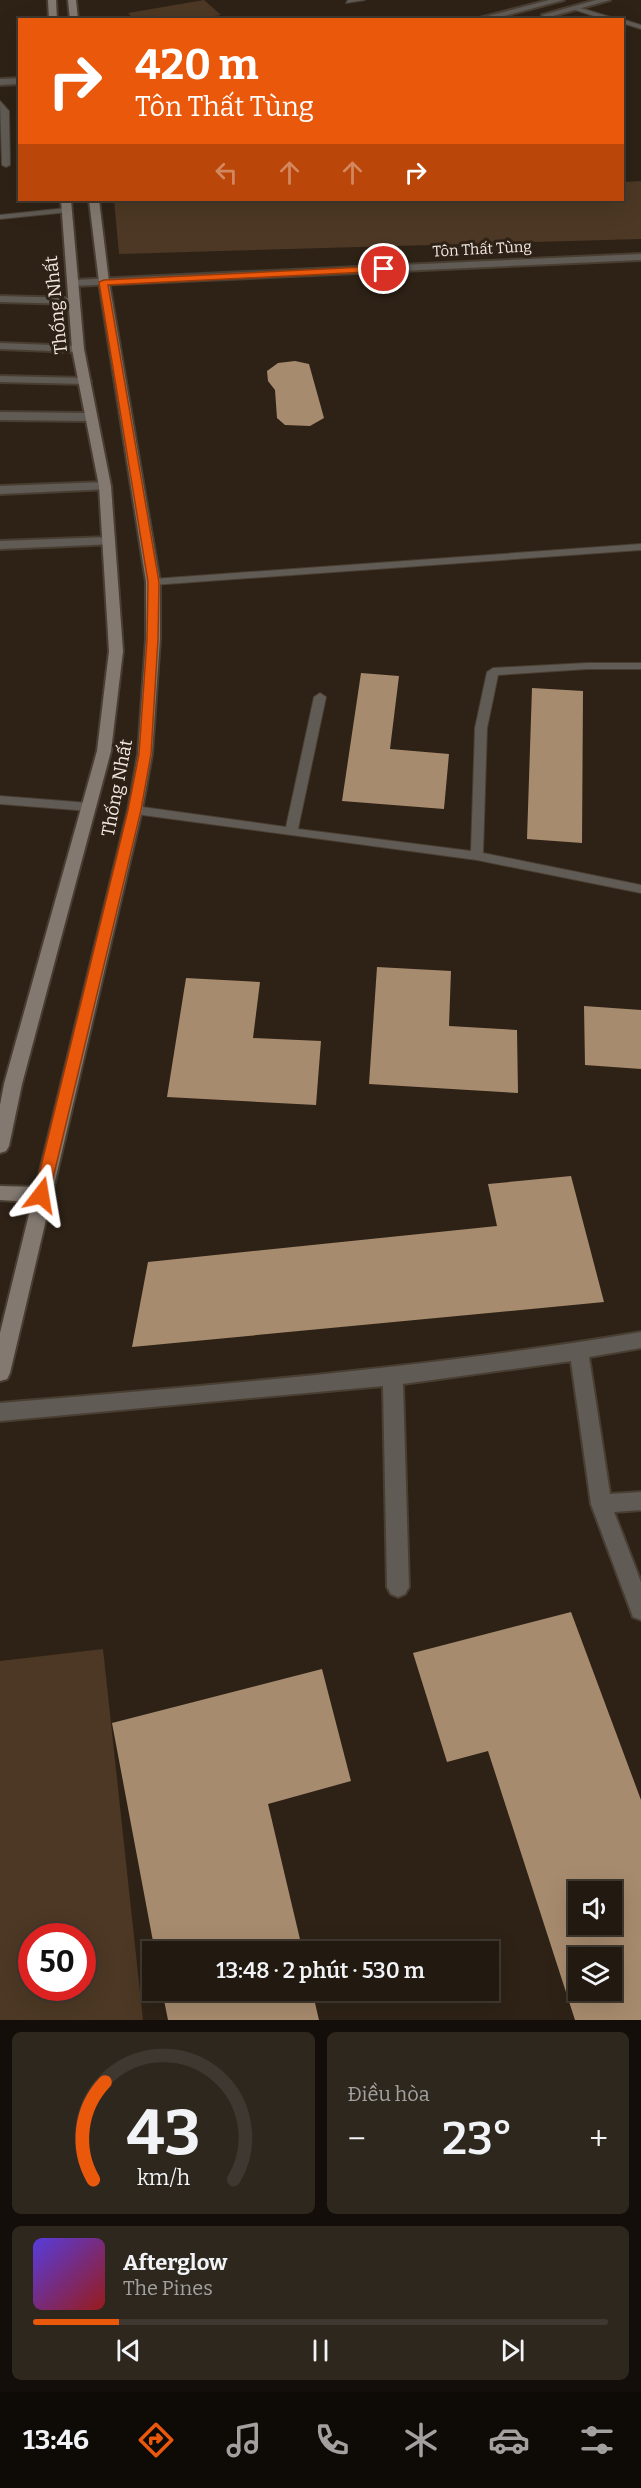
<!DOCTYPE html>
<html lang="vi">
<meta charset="utf-8">
<style>
:root{--surface:#221a10;--page:#2e271e;--text:#f1f3f6;--muted:#a2a19f;--line:#3f3830;--accent:#ea580c}
body{margin:0;font-family:Bitter,serif;background:var(--page);color:var(--text);height:100vh;display:flex;flex-direction:column;font-size:22px;white-space:nowrap}
*{box-sizing:border-box;margin:0}
p{font-size:20px;color:var(--muted)}
.icon{flex:none;width:33px;height:33px;fill:none;stroke:currentColor;stroke-width:2;stroke-linecap:round;stroke-linejoin:round}
.map{position:relative;height:2020px;overflow:hidden}
.side{display:flex;flex-direction:column;gap:12px;padding:12px;background:#130e09;flex:1}
.side>*{flex:none}
.hud{position:absolute;left:18px;top:18px;width:606px;height:183px;border-radius:0px;box-shadow:0 6px 24px #0002,0 0 0 2px var(--line);background:#ea580c;color:#fff;overflow:hidden}
.buttons{position:absolute;left:568px;top:1881px;display:grid;gap:12px}
.buttons a{display:grid;place-items:center;width:54px;height:54px;border-radius:0px;background:var(--surface);box-shadow:0 6px 24px #0002,0 0 0 2px var(--line);font-size:30px}
.speed{position:absolute;left:18px;top:1923px;display:flex;gap:12px;font-size:30px;font-weight:700;text-align:center}
.speed>*{display:grid;place-content:center;width:78px;height:78px;border-radius:50%;background:var(--surface);box-shadow:0 6px 24px #0002,0 0 0 2px var(--line);line-height:1}
.speed .limit{border:9px solid #d22;background:#fff;color:#111}
.pin{position:absolute;display:grid;place-items:center;width:51px;height:51px;color:#fff;margin:-26px;border:3px solid #fff;border-radius:50%;box-shadow:0 2px 6px #0007}
.me{position:absolute;width:66px;margin:-33px;rotate:14deg;stroke-linejoin:round;filter:drop-shadow(0 0 4px #0008)}
.turn{display:flex;align-items:center;gap:21px;height:126px;padding:0 18px;font-size:27px}
.turn .icon{width:78px;height:78px;stroke-width:2.5}
.turn b{display:block;font-size:42px;line-height:51px}
.lanes{display:flex;align-items:center;height:57px;padding:0 18px;background:#0003;justify-content:center;gap:30px;direction:ltr}
.lanes .off{opacity:.35}
.big{font-size:45px;font-weight:600;line-height:1.1}
.side .tile{flex:1;display:flex;flex-direction:column;justify-content:center;gap:9px;min-width:0;padding:0 21px;border-radius:9px;background:var(--page)}
.side .dial{align-items:center;gap:0}
.dial svg{height:156px;overflow:visible;fill:none;stroke:var(--line);stroke-width:7;stroke-linecap:round;text-anchor:middle}
.dial text{fill:var(--text);stroke:none}
.song{display:flex;align-items:center;gap:18px}
.cover{width:72px;height:72px;border-radius:9px;background:linear-gradient(135deg,hsl(250 70% 55%),hsl(0 70% 35%))}
.played{height:6px;border-radius:3px;background:linear-gradient(90deg,var(--accent) 15%,var(--line) 15%)}
.keys{display:flex;justify-content:space-around;direction:ltr}
.heat{display:flex;justify-content:space-between;align-items:center;font-size:33px;direction:ltr}
.side .tiles{flex:1;display:grid;gap:12px;grid-template-columns:1fr 1fr}
.tile:last-child{grid-column:span 2}
.trip{position:absolute;left:142px;top:1941px;width:357px;height:60px;border-radius:0px;background:var(--surface);box-shadow:0 6px 24px #0002,0 0 0 2px var(--line);font-weight:600;line-height:60px;text-align:center}
.tab-bar{display:flex;height:96px;justify-content:space-around;align-items:center;background:#0e0a06;color:var(--muted)}
.tab-bar .icon{width:42px;height:42px}
.tab-bar .on{color:var(--accent)}
.tab-bar b{font-size:27px;color:var(--text)}
.map>svg:first-child{display:block}
</style>
<div class="map">
<svg width="641" height="2020" viewBox="0 0 641 2020">
<rect width="100%" height="100%" fill="#2e2216"/>
<path fill="#4c3824" fill-rule="evenodd" d="M204,0L221,15L197,19L134,20L128,13Z
M641,181V239L119,254L114,200H622L623,182Z
M103,1649L143,2020H0V1661ZM32,1936H82V1988H32Z"/>
<path fill="#a78b6e" fill-rule="evenodd" d="M295,361L309,364L324,418L310,426L285,425L277,418L275,390L268,381L267,371L278,363Z
M361,673L399,676L390,749L449,754L444,809L342,801Z
M532,688L583,691L582,843L527,839Z
M377,967L451,971L449,1026L517,1030L518,1093L369,1084Z
M186,978L260,982L253,1038L321,1041L316,1105L167,1097Z
M584,1006L641,1010V1069L585,1065Z
M571,1176L604,1302L132,1347L148,1262L497,1226L488,1184Z
M571,1612L641,1800V2020H575L488,1751L447,1762L413,1653ZM579,1892H612V1924H579ZM579,1958H612V1990H579Z
M322,1669L351,1781L268,1804L303,1952H155L112,1723Z
M162,1990H312L319,2020H168Z"/>
<g fill="none" stroke-linecap="round" stroke-linejoin="round">
<defs>
<path id="service" d="M348,0H365L346,3Z
M574,6L617,19L618,20H606L572,9Z
M622,19L641,25V29L622,23V20H620Z
M0,101L9,111L10,165L6,167L2,165Z
M66,208L70,210L69,212L0,219V215Z
M641,544V550L153,585L148,582L153,579Z
M587,663H641V669H587L498,675L487,728L483,853L641,885V893L477,860L135,814L129,810L135,806L286,827L314,697L320,693L326,697L298,829L471,851L475,728L487,672L493,668Z
M0,796L89,803L95,807L89,811L0,804Z"/>
<path id="minor" d="M20,78V84L0,85V79Z
M0,296L73,298L78,301L73,304L0,302Z
M0,343L78,346L84,349L78,352L0,349Z
M0,376L85,378L91,381L85,384L0,382Z
M0,412L91,413L97,417L91,421L0,420Z
M105,482L109,483L111,486L109,489L0,494V486Z
M109,537L115,541L114,544L0,549V541Z
M641,1332V1348L589,1357L610,1494L641,1492V1510L614,1512L641,1582V1620L633,1617L591,1504L571,1361L403,1384L409,1587L405,1594L398,1597L391,1594L387,1587L383,1386L0,1421V1403C215,1385 429,1368 641,1332Z"/>
<path id="tertiary" d="M549,0H564L489,20H472Z
M596,0H610L546,18L542,15Z
M641,254V260L73,286L68,283L73,280Z"/>
<path id="secondary" d="M48,0H56L57,20H49Z
M68,0H76L78,20H70Z
M61,200H71L84,349L111,486L123,651L111,751L22,1084L9,1146L6,1151L0,1153V1105L4,1084L97,751L109,651L99,486L72,349Z
M89,200H99L109,282L160,582V639L152,754L142,810L10,1373L7,1379L0,1381V1333L32,1202L0,1200V1186L36,1187L128,810L138,754L146,639V582L99,282Z"/>
</defs>
<use href="#service" stroke="#493e32" stroke-width="2"/>
<use href="#minor" stroke="#493e32" stroke-width="4"/>
<use href="#tertiary" stroke="#493e32" stroke-width="4"/>
<use href="#secondary" stroke="#493e32" stroke-width="4"/>
<use href="#service" fill="#615b55" fill-rule="evenodd"/>
<use href="#minor" fill="#615b55" fill-rule="evenodd"/>
<use href="#tertiary" fill="#615b55" fill-rule="evenodd"/>
<use href="#secondary" fill="#837970" fill-rule="evenodd"/>
</g>
<path fill="#ea580c" stroke="#983908" stroke-width="1.5" d="M384,266L387,267V271L108,285L159,582L158,639L151,754L141,810L49,1195L47,1199H36L34,1195L128,810L139,754L147,639L148,582L99,282L104,280Z"/>
<g text-anchor="middle" dominant-baseline="central" stroke-width="6" stroke-linejoin="round" paint-order="stroke">
<g font-size="15" fill="#f1e8e0" stroke="#2e2216">
<text transform="translate(482 249) rotate(-3)">Tôn Thất Tùng</text>
</g>
<g font-size="18" fill="#f1e8e0" stroke="#2e2216">
<text transform="translate(56 305) rotate(-96)">Thống Nhất</text>
<text transform="translate(117 788) rotate(-79)">Thống Nhất</text>
</g>
</g>
</svg>
<div class="buttons">
<a><svg class="icon" aria-label="sound" viewBox="0 0 24 24"><path d="M4 9h4l5-4v14l-5-4H4zM17 9q2 3 0 6"/></svg></a>
<a><svg class="icon" aria-label="layers" viewBox="0 0 24 24"><path d="M12 4l9 5-9 5-9-5zM3 14l9 5 9-5"/></svg></a>
</div>
<div class="speed"><div class="limit">50</div></div>
<div class="pin" style="left:384px;top:269px;background:#d93025"><svg class="icon" aria-label="arrive" viewBox="0 0 24 24"><path d="M6 21V4h12l-3 4 3 4H6"/></svg></div>
<svg class="me" style="left:41px;top:1195px" viewBox="-20 -20 40 40"><path d="M0-17L14 15 0 8-14 15z" fill="#ea580c" stroke="#fff" stroke-width="4"/></svg>
<div class="trip">13:48 · 2 phút · 530 m</div>
<div class="hud">
<div class="turn"><svg class="icon" aria-label="right" viewBox="0 0 24 24"><path d="M7 20v-9h11M14 6l5 5-5 5"/></svg><div><b>420 m</b>Tôn Thất Tùng</div></div>
<div class="lanes"><svg class="icon off" aria-label="left" viewBox="0 0 24 24"><path d="M17 20v-9H6M10 6l-5 5 5 5"/></svg><svg class="icon off" aria-label="ahead" viewBox="0 0 24 24"><path d="M12 20V5M6 11l6-6 6 6"/></svg><svg class="icon off" aria-label="ahead" viewBox="0 0 24 24"><path d="M12 20V5M6 11l6-6 6 6"/></svg><svg class="icon" aria-label="right" viewBox="0 0 24 24"><path d="M7 20v-9h11M14 6l5 5-5 5"/></svg></div>
</div>
</div>
<section class="side">
<div class="tiles">
<div class="tile dial"><svg viewBox="0 0 100 80">
<path d="M14 69A42 42 0 1 1 86 69"/>
<path d="M14 69A42 42 0 0 1 20 19" stroke="#ea580c"/>
<text x="50" y="56" font-size="32" font-weight="700">43</text>
<text x="50" y="72" font-size="11">km/h</text>
</svg></div>
<div class="tile"><p>Điều hòa</p>
<div class="heat"><a>−</a><b class="big">23°</b><a>+</a></div>
</div>
<div class="tile">
<div class="song"><i class="cover"></i><div><b>Afterglow</b><p>The Pines</p></div></div>
<div class="played"></div>
<div class="keys"><svg class="icon" aria-label="previous" viewBox="0 0 24 24"><path d="M18 5L8 12l10 7zM5 5v14"/></svg><svg class="icon" aria-label="pause" viewBox="0 0 24 24"><path d="M8 5v14M16 5v14"/></svg><svg class="icon" aria-label="next" viewBox="0 0 24 24"><path d="M6 5l10 7-10 7zM19 5v14"/></svg></div>
</div>
</div>
</section>
<nav class="tab-bar">
<b>13:46</b>
<svg class="icon on" aria-label="directions" viewBox="0 0 24 24"><path d="M12 3l9 9-9 9-9-9zM9 14v-3h6M13 9l2 2-2 2"/></svg>
<svg class="icon" aria-label="music" viewBox="0 0 24 24"><path d="M9 18V5l10-2v13"/><circle cx="6" cy="18" r="3"/><circle cx="16" cy="16" r="3"/></svg>
<svg class="icon" aria-label="phone" viewBox="0 0 24 24"><path d="M5 4h4l2 5-3 2q2 4 5 5l2-3 5 2v4C11 20 4 13 5 4z"/></svg>
<svg class="icon" aria-label="climate" viewBox="0 0 24 24"><path d="M12 3v18M4 7l16 10M4 17L20 7"/></svg>
<svg class="icon" aria-label="car" viewBox="0 0 24 24"><path d="M5 17H2v-5l4-1 3-4h7l3 4 3 1v5h-3M9 17h6M6 11h13"/><circle cx="7" cy="17" r="2"/><circle cx="17" cy="17" r="2"/></svg>
<svg class="icon" aria-label="filters" viewBox="0 0 24 24"><path d="M4 7h16M4 17h16"/><circle cx="9" cy="7" r="2"/><circle cx="15" cy="17" r="2"/></svg>
</nav>
